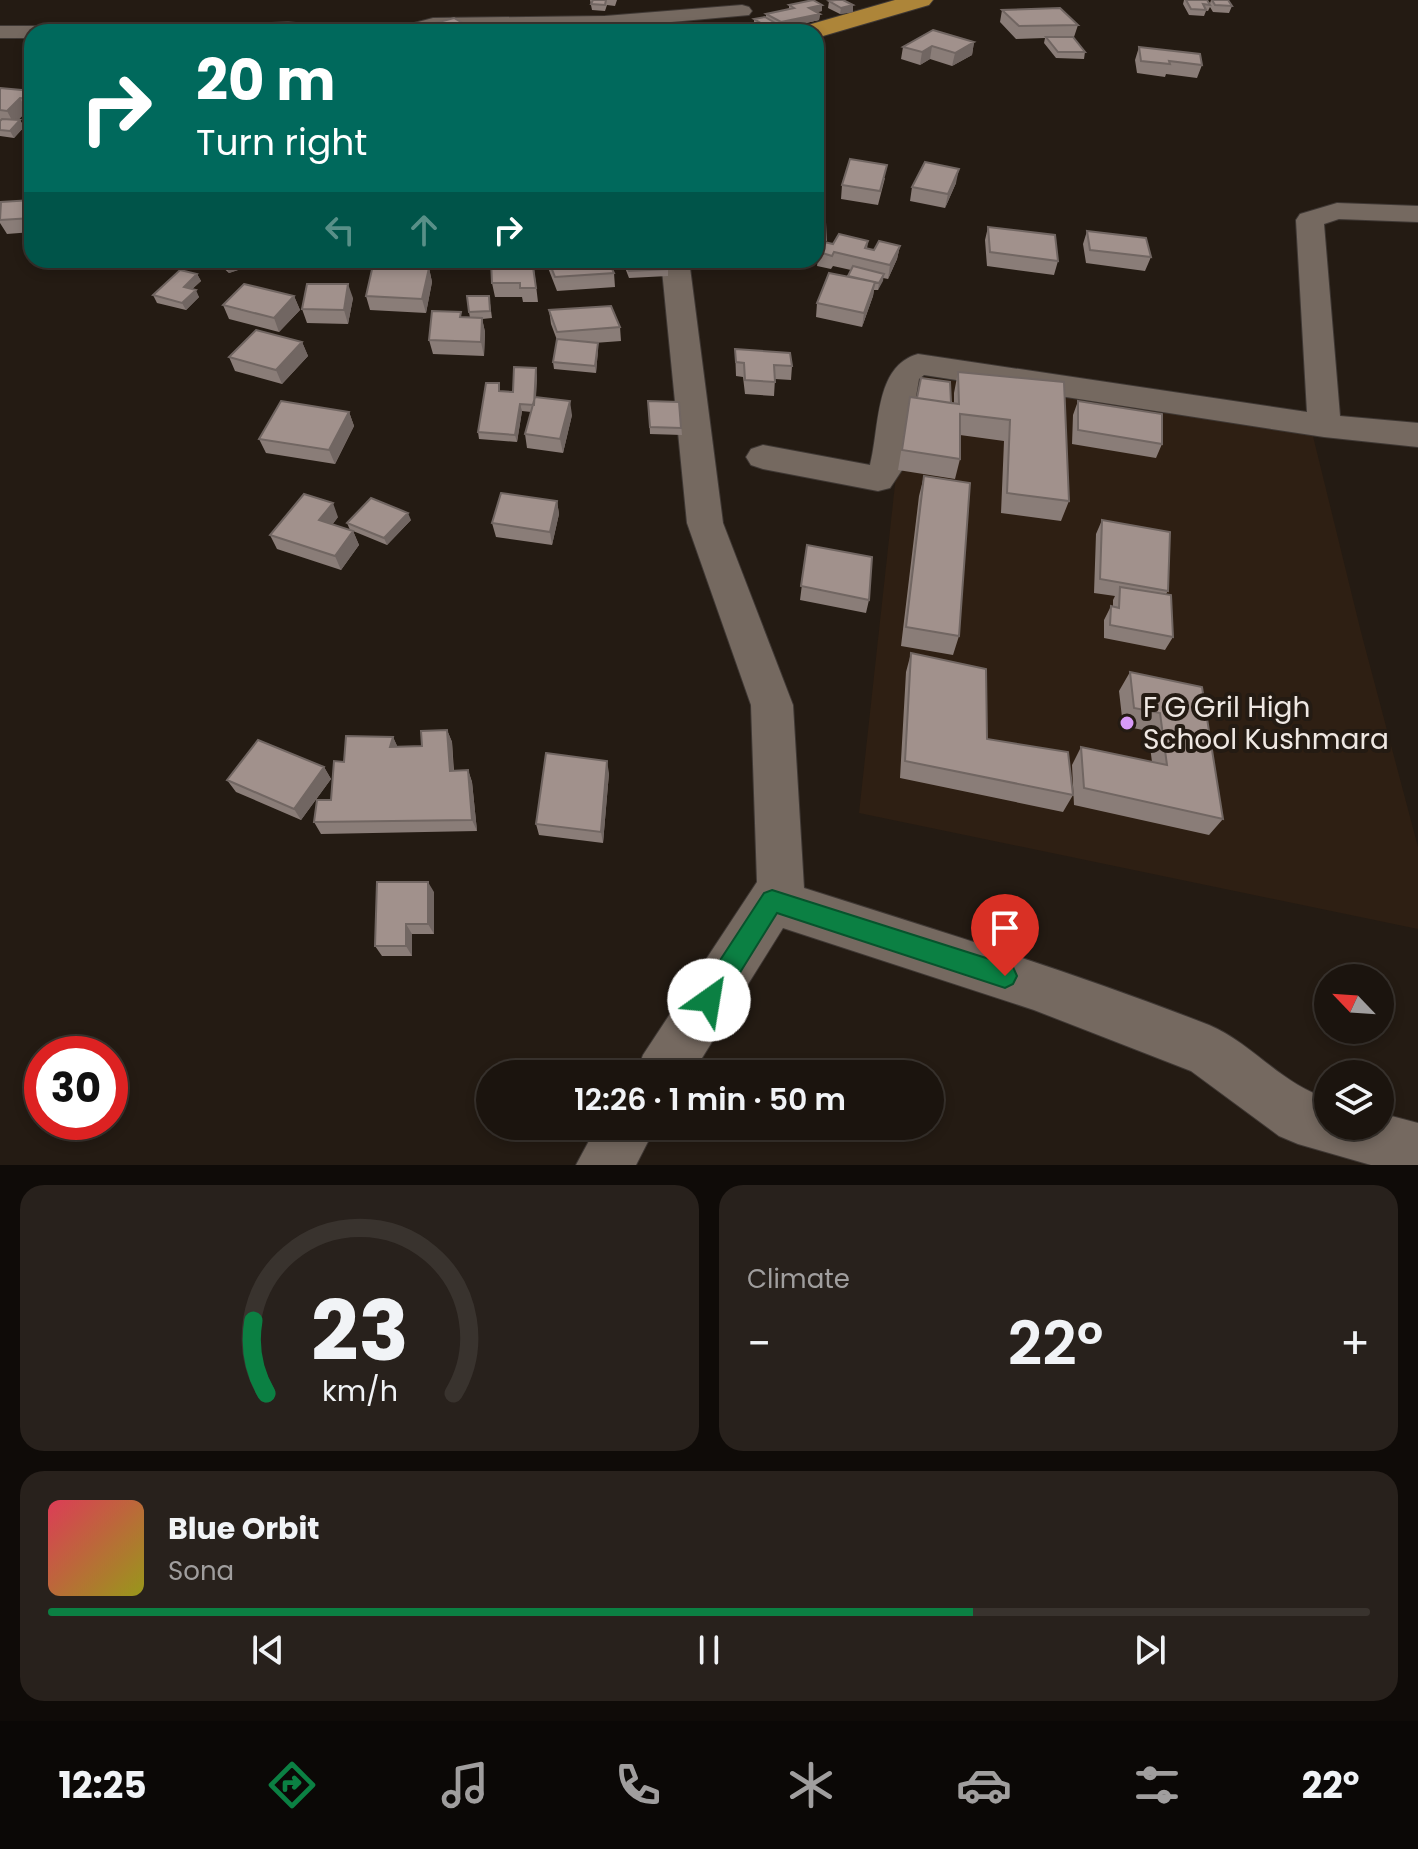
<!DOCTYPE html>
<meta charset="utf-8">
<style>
:root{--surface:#1b140e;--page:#28211c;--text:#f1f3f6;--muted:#a09e9e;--line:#39332e;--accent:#0b8043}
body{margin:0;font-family:Poppins,sans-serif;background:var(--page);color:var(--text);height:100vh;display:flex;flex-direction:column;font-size:30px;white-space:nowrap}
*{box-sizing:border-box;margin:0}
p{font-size:26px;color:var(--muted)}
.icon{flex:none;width:44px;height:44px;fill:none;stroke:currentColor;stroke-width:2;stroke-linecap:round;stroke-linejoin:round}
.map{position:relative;height:1165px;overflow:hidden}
.details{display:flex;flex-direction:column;gap:20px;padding:20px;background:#0f0b08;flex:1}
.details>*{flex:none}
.banner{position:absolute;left:24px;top:24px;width:800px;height:244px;border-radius:24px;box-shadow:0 4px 12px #0003,0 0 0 2px var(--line);background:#00695c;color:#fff;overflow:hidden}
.needle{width:52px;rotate:295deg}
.tools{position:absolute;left:1314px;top:964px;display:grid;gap:16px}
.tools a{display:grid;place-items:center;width:80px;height:80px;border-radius:50%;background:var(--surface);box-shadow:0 4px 12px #0003,0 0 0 2px var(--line);font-size:40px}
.speed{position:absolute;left:24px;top:1036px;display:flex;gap:16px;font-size:40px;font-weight:700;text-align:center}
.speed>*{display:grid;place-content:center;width:104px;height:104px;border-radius:50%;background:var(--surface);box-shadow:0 4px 12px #0003,0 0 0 2px var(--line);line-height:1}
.speed .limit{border:12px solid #d22;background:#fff;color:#111}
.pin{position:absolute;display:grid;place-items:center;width:68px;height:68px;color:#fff;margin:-82px -34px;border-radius:50% 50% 50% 0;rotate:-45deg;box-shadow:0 0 8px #0007}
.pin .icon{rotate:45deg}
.me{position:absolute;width:88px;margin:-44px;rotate:32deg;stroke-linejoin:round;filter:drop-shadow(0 0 6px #0008)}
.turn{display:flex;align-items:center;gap:28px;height:168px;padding:0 40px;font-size:36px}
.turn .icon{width:104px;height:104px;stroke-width:2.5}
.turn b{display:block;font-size:56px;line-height:68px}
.lanes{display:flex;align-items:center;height:76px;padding:0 40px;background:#0003;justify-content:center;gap:40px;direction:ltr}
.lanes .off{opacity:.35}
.big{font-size:60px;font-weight:600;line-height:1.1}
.details .card{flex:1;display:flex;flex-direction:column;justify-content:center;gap:12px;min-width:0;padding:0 28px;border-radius:24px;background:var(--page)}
.details .dial{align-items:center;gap:0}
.dial svg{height:208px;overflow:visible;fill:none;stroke:var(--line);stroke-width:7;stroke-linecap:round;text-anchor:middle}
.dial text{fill:var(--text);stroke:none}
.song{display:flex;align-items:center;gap:24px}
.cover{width:96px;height:96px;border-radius:12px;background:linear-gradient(135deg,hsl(350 70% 55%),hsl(60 70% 35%))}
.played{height:8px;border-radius:4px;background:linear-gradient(90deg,var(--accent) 70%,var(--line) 70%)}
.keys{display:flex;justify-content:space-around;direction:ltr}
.heat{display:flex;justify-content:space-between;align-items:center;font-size:44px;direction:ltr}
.details .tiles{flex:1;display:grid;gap:20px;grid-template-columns:1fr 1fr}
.card:last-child{grid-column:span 2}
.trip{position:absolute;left:476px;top:1060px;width:468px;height:80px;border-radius:40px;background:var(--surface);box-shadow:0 4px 12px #0003,0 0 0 2px var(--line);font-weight:600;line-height:80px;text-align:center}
.dock{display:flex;height:128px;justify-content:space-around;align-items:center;background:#0b0806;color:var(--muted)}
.dock .icon{width:56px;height:56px}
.dock .current{color:var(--accent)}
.dock b{font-size:36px;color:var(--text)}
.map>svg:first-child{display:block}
</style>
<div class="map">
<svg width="1418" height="1165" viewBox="0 0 1418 1165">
<rect width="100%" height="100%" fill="#241b13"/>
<path fill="#2e1f13" d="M910,375L1311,428L1361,632L1418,847V929L859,813L898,457Z"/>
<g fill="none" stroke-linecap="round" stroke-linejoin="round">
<defs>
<path id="minor" d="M742,5L749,7L752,11L749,15L605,28L396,32L399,27L433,18L605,16Z
M288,22L320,26L331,32H205L216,26Z
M0,26H97L108,32H32V38H0Z
M1337,203L1418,206V222L1339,219L1324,224L1340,416L1418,423V447L1324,437L924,375L919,379L904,467L890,488L878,491L763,469L751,465L746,457L751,449L763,445L870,465C880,428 874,366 918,354L1307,412L1296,220L1300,214Z
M661,260H689L723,523L793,705L804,888C940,931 1076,973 1209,1025C1252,1043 1283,1086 1328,1098V1126H1380V1113L1418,1123V1165H1371L1298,1144L1279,1136L1191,1071L1034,1010L783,928L692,1074H636L643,1055L757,882L751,705L687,523Z
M597,1126H656L636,1165H576Z"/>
<path id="highway" d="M895,0H933L929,5L816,38V32H798L801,27Z"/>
</defs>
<use href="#minor" stroke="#3f3834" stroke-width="2"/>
<use href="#highway" stroke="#3f3834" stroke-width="2"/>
<use href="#minor" fill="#756960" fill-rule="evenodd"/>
<use href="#highway" fill="#ad8539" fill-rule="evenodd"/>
</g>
<path fill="#8a7d78" d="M590,0H617L615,6L607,5L605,11L592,10Z
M1184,0H1207L1210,3L1211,0H1228L1232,6L1229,13L1213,12L1210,7L1208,11H1206L1204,16L1189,15L1183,4Z
M829,1L853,5V12L840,14L828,8Z
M789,5H822V11L817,12L820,14L819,20L780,29L777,27V31L770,32H765L754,25V19L766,17V14L789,9Z
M1002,10L1078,25L1074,37H1073L1085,52L1084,59L1056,58L1044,43L1045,38L1016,39L1000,22Z
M974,42L972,55L952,66L930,59L920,65L901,59L903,47Z
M1139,47L1202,65L1197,78L1166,74L1165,77L1137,73L1135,60Z
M0,88L32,91V111H27L18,120H20L24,127L14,138L0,136Z
M885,178L878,205L841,199L842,185Z
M956,183L945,208L910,201L912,187Z
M32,200V232L7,234L0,223V209Z
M816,221L825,222L826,243L833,244L868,241L867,249L874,250L900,246L897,259L888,279L883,278L878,290H874L873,296L862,327L816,317L817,303L848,276L851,270L833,266L831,269L817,266L819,253H816Z
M988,227L1058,261L1054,275L987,266L985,240Z
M1087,231L1151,257L1145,271L1086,263L1083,244Z
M214,260H268L229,273Z
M533,260L538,302H523L522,297H495L492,283Z
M545,260H608L614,273L615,287L557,291Z
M622,260H664L668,269V276L629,278Z
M429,268L432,282L426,313L370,310L366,296Z
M197,274L201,281L192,289L199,297L186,310L157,303L153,295Z
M294,296L300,310L279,332L229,319L223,305Z
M489,296L492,318L482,319L485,332L484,356L433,354L429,340L462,317L470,318L469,312Z
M353,298L348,324L307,323L302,309Z
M549,310L620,327L621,341L594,343H598V350L596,373L554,369L553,362L557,340L551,324Z
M302,342L308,356L282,384L235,371L229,357Z
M735,349L792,366L791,380L775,379L774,396L745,394L743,377L736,376Z
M958,372L1064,382L1069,501L1061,521L1001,513L1004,441L960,435V459L955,479L898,470L910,397L954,403V393Z
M537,375L536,397L572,415L563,453L527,448L525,434L531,412L522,411L517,442L479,439L478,432L501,392H513Z
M648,401L679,402L682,435L650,434Z
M1078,401L1162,444L1156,458L1072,444L1073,415Z
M349,412L354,426L335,464L266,453L259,439Z
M924,476L959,636L953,655L901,646L919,496Z
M557,501L559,514L552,545L496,537L492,523Z
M338,517L332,525L350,530L347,523L411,520L387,545L353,531L359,545L341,570L277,549L270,535Z
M1102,520L1168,591L1166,594L1173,637L1165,650L1104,638V620L1111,606L1113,607V600L1115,596L1094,593L1096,534Z
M807,545L869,600L866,613L800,600Z
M911,653L987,739L1073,795L1063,812L900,778L906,672Z
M1130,672L1202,687L1223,819L1209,835L1074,805L1072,765L1081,747L1152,762L1148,731L1123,726L1119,691Z
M447,730L452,742L454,771L468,770L472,782L477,831L321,834L314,822L331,800L344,762L393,737L397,746H422Z
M324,767L331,779L301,820L236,792L227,780Z
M609,773L603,843L539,835L536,824Z
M434,892V934H412V956H382L375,946Z"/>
<path fill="#716662" d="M822,5V11L808,14L809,8Z
M853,5V12L840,14L841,8Z
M820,14L819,20L780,29L781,22Z
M777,24V31L766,32V26Z
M974,42L972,55L952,66L955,53Z
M932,46L930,59L920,65L922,52Z
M20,98L27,111L14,124L7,111Z
M20,120L24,127L14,138L10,131Z
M959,169L956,183L945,208L948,194Z
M900,246L897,259L888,279L890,265Z
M224,260H268L229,273Z
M429,268L432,282L426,313L422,299Z
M197,274L201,281L187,294L184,287Z
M884,274L883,281L878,290L879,283Z
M875,282L873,296L862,327L864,313Z
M348,284L353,298L348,324L344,310Z
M196,290L199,297L186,310L182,303Z
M294,296L300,310L279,332L274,318Z
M482,318L485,332L484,356L481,342Z
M302,342L308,356L282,384L276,370Z
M598,343V350L596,373L595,366Z
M536,368L537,375L535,412L534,405Z
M570,401L572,415L563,453L560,439Z
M520,404L522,411L517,442L515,435Z
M349,412L354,426L335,464L329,450Z
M557,501L559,514L552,545L550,532Z
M333,503L338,517L325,534L319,520Z
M408,513L411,520L387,545L384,538Z
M353,531L359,545L341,570L335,556Z
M447,730L452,742L454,783L450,771Z
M393,737L399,750L390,747Z
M607,761L609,773L603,843L601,832Z
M324,767L331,779L301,820L294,809Z
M468,770L472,782L477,831L472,820Z
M428,882L434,892V934L428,924Z
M406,924L412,934V956L406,946Z"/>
<path fill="#a1918c" stroke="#716662" stroke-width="2" d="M593,0H606L605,5L591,4Z
M813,0L822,5L809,8L820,14L781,22L766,14L794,8L789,5Z
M836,0H843L853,5L841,8L829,1Z
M1186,0H1207L1210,5L1203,4L1206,10L1191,9Z
M1212,0H1228L1232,6L1215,5Z
M1060,8L1078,25L1019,26L1002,10Z
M765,17L777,24L766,26L754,19Z
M454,18L473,29L462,32H401Z
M738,23L749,30L736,32L725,25Z
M725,27L731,32H716L712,29Z
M933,30L974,42L955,53L932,46L922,52L903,47Z
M1046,37H1073L1085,52H1058Z
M1139,47L1200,54L1202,65L1169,61L1170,64L1141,61Z
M0,88L32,91V99L20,98L7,111L0,110Z
M2,119L20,120L10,131L0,130V121Z
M850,159L887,165L880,191L842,185Z
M925,162L959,169L948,194L912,187Z
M32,200V218L0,220L1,202Z
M816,221L825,222L826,240L816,239Z
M988,227L1055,235L1058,261L990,252Z
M1087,231L1146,238L1151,257L1090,250Z
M839,234L868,241L865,248L874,250L879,241L900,246L890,265L834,252L832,256L819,252L824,242L833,244Z
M491,260H532L536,288H520V283H492Z
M548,260H608L614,273L555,277Z
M624,260H664L668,269L629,271Z
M373,265L429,268L422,299L366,296Z
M853,266L884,274L879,283L848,276Z
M180,270L197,274L184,287L196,290L182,303L153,295Z
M829,273L875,282L864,313L817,303Z
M244,284L294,296L274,318L223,305Z
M307,284H348L344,310L302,309Z
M467,296H489L490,311L469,312Z
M611,306L620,327L557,332L549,310Z
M432,311L461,312L460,317L482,318L481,342L429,340Z
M256,330L302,342L276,370L229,357Z
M557,339L598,343L595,366L553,362Z
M735,349L790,353L792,366L774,365L775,382L745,380L744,363L736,362Z
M514,367L536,368L534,405L520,404L515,435L478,432L486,383H499V391L513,392Z
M958,372L1064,382L1069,501L1007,493L1010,420L960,414V459L902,450L910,397L959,404Z
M921,378L950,382L951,403L917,398Z
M535,397L570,401L560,439L525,434Z
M281,401L349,412L329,450L259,439Z
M648,401L679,402L681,428L650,427Z
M1078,401L1162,414V444L1078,430Z
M924,476L970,483L959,636L906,627Z
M501,493L557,501L550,532L492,523Z
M304,494L333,503L319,520L353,531L335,556L270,535Z
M371,498L408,513L384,538L347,523Z
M1102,520L1170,532L1168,591L1100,579Z
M807,545L872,557L869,600L801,586Z
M1120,587L1171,595L1173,637L1110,625L1111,606L1119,608Z
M911,653L986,669L987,739L1068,752L1073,795L905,761Z
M1130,672L1202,687L1223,819L1084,788L1081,747L1167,765L1160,713L1134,708Z
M447,730L450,771L468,770L472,820L314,822L317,800H331L334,761L344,762L346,736L393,737L390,747L422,746L421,731Z
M258,740L324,767L294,809L227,780Z
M546,753L607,761L601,832L536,824Z
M377,882H428V924H406V946H375Z"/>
<path fill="#0b8043" stroke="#07532c" stroke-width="2" d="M772,890L1005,964L1013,967L1017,976L1013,984L1005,988L777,913L718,1008L709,1012L700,1008L697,1000L700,991L764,893Z"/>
<circle fill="#d89af8" stroke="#241b13" stroke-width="3" cx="1127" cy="723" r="8"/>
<g text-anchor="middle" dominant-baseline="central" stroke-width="8" stroke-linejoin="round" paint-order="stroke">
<g font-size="28" fill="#efe8e3" stroke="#241b13" text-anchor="start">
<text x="1143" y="707">F G Gril High<tspan x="1143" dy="32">School Kushmara</tspan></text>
</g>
</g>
</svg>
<div class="tools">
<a><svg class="needle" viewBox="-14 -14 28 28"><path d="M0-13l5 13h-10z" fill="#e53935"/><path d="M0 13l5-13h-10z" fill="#a09e9e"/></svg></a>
<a><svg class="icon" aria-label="layers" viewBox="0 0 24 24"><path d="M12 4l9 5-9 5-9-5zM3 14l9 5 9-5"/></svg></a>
</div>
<div class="speed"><div class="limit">30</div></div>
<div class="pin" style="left:1005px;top:976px;background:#d93025"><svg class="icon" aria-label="arrive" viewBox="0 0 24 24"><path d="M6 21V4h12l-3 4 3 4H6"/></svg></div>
<svg class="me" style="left:709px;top:1000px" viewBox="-20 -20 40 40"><circle r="19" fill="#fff"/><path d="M0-13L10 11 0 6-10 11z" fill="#0b8043"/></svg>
<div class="trip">12:26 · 1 min · 50 m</div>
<div class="banner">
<div class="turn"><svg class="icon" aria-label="right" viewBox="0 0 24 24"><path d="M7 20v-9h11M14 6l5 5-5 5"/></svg><div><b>20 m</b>Turn right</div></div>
<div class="lanes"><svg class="icon off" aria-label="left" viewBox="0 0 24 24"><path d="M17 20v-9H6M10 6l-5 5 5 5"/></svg><svg class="icon off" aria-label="ahead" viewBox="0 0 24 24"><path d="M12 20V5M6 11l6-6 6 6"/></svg><svg class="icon" aria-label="right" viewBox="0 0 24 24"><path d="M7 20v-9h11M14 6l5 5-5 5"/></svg></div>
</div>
</div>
<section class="details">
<div class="tiles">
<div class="card dial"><svg viewBox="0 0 100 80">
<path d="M14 69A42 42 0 1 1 86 69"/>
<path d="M14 69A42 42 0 0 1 9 41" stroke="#0b8043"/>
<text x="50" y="56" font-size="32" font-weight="700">23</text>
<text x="50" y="72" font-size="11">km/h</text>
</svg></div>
<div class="card"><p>Climate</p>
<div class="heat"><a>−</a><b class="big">22°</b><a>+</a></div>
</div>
<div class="card">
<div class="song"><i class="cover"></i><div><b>Blue Orbit</b><p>Sona</p></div></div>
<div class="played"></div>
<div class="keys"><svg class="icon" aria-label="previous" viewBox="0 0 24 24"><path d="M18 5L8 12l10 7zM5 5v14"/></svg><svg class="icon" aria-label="pause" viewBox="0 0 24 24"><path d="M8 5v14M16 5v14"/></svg><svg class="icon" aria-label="next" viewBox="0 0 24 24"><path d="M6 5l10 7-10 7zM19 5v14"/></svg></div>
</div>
</div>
</section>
<nav class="dock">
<b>12:25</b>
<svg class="icon current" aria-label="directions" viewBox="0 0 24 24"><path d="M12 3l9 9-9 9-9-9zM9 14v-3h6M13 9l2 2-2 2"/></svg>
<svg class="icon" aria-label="music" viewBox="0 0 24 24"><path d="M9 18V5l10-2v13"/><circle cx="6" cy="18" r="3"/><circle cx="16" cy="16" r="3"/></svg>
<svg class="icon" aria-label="phone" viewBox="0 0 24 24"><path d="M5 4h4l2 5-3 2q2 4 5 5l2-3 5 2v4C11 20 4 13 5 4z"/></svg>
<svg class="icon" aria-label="climate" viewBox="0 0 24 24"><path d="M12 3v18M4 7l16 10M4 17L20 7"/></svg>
<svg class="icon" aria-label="car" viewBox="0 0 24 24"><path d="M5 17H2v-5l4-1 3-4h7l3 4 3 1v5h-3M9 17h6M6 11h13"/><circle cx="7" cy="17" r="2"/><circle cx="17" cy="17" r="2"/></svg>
<svg class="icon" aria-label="filters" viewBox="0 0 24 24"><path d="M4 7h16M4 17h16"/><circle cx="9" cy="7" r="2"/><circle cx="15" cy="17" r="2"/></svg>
<b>22°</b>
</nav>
